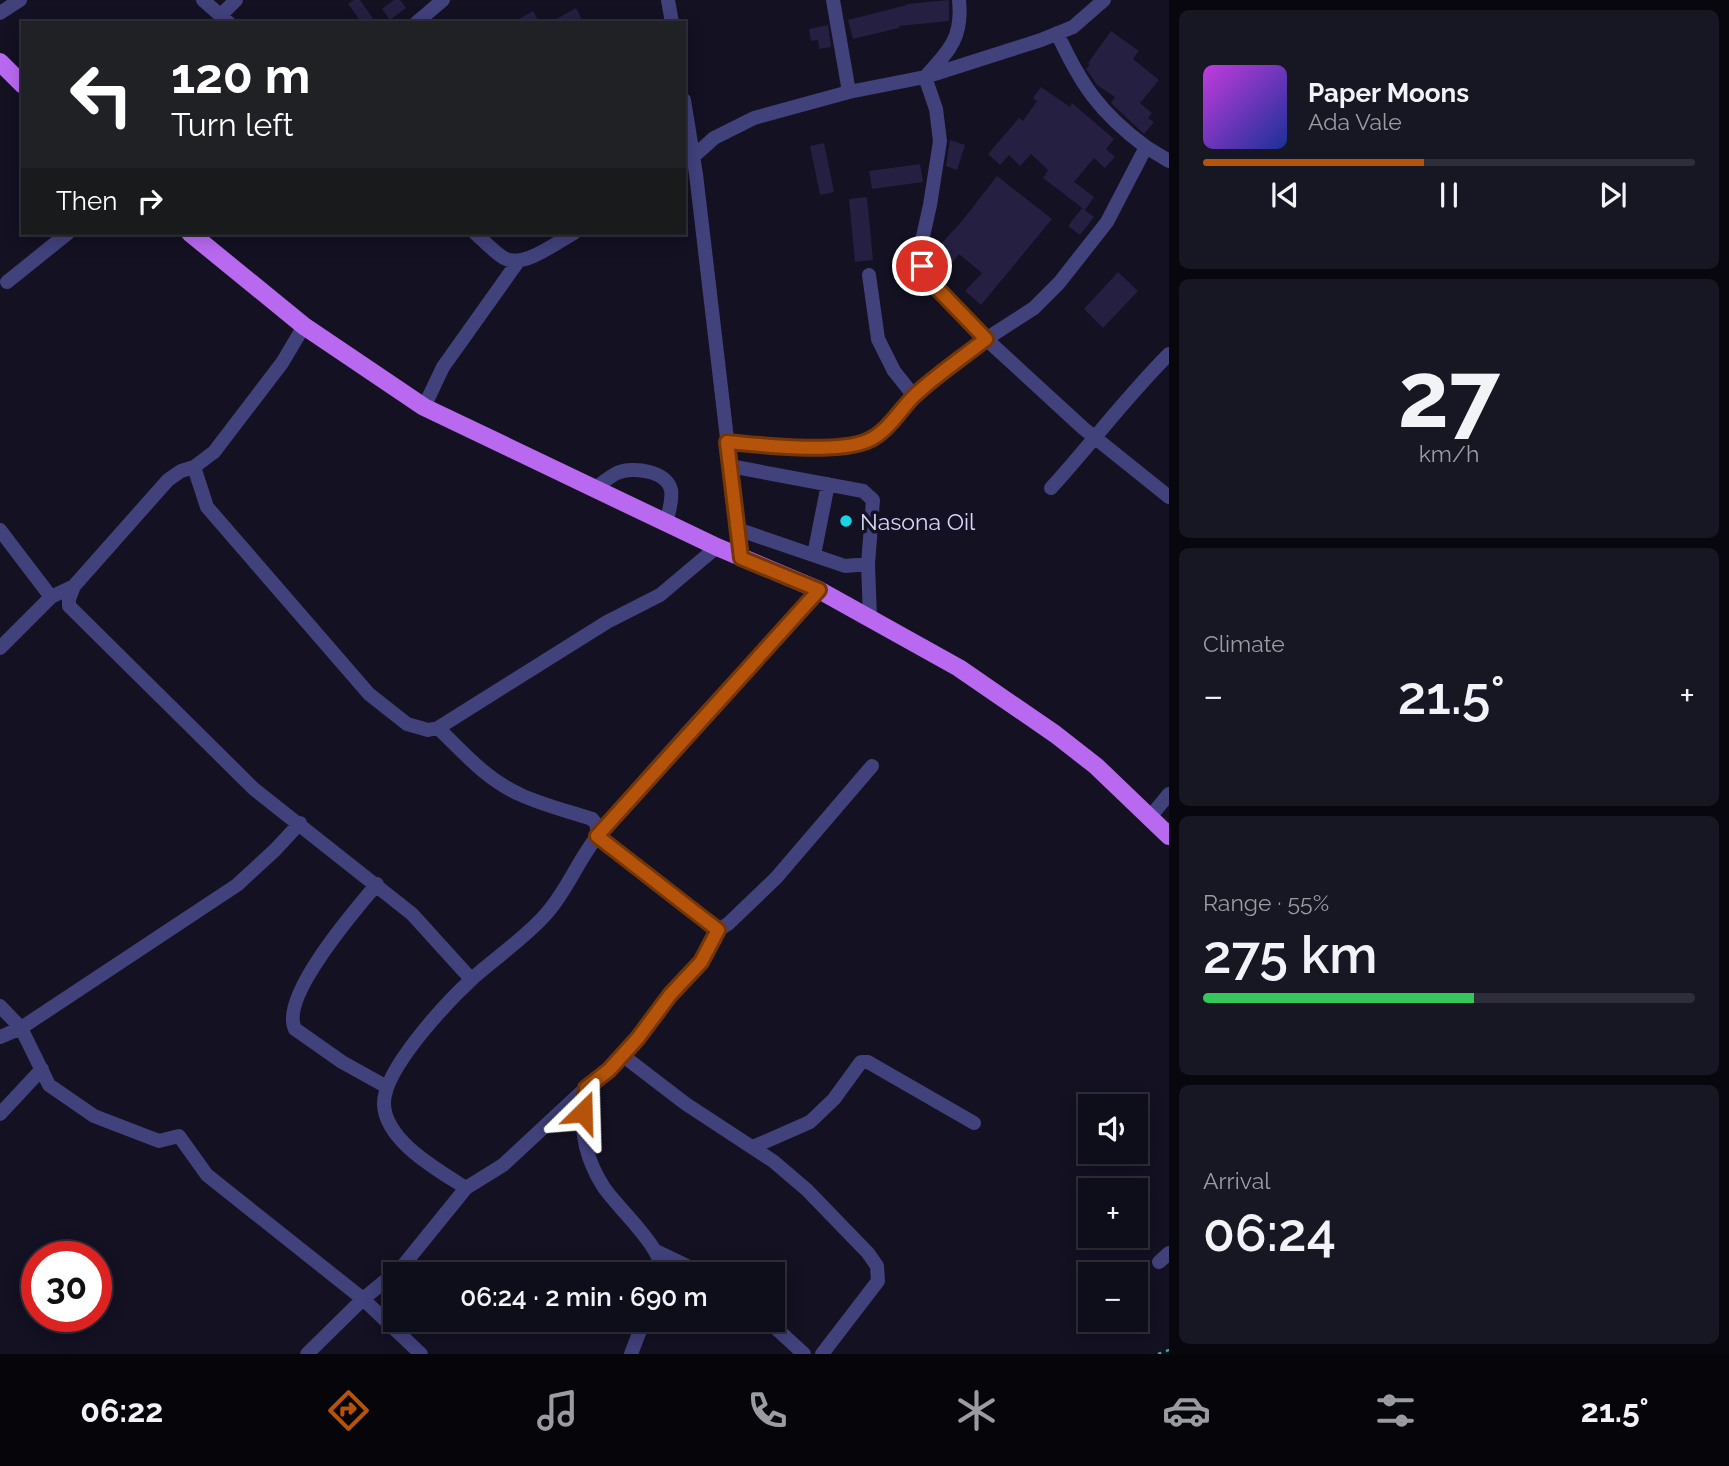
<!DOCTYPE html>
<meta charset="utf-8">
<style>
:root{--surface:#0e0d1a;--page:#171623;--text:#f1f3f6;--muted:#9b9ca2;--line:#2e2d39;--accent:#b45309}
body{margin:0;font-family:Raleway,sans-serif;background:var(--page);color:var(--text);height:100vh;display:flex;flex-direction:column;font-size:26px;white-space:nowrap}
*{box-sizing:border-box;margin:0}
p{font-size:23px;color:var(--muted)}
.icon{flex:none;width:38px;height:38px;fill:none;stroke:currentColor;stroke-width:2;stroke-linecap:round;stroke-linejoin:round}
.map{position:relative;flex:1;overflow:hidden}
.side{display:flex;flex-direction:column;gap:10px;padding:10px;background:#08070e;width:560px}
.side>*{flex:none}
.guide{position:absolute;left:21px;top:21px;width:665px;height:214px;border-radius:0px;box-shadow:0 4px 18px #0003,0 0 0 2px var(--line);background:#202124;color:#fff;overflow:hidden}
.buttons{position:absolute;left:1078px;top:1094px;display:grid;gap:14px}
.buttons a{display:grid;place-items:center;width:70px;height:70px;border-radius:0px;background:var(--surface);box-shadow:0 4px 18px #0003,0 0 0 2px var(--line);font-size:35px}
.speed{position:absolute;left:21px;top:1241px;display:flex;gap:14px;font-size:35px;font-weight:700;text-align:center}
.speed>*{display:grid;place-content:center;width:91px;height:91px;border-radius:50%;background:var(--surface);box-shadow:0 4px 18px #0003,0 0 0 2px var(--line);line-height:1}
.speed .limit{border:10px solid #d22;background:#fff;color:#111}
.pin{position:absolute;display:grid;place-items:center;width:60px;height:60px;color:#fff;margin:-30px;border:4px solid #fff;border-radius:50%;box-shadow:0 2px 7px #0007}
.me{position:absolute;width:77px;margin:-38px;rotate:22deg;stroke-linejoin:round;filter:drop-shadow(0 0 5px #0008)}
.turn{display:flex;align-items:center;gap:24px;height:147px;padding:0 35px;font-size:32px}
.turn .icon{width:91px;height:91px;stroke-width:2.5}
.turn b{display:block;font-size:49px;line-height:60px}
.then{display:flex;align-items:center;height:66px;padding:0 35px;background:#0003;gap:14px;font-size:26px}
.big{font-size:52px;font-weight:600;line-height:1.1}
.side .widget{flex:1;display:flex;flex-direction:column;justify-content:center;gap:10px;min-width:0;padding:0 24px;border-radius:10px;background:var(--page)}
.side .dial{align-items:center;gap:0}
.dial b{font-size:91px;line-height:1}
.song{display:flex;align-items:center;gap:21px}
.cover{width:84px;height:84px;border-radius:10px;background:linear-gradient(135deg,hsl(290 70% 55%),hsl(230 70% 35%))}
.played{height:7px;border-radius:4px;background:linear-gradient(90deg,var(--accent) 45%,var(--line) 45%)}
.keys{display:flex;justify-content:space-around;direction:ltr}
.heat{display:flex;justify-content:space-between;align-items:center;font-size:38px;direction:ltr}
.charge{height:10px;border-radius:5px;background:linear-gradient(90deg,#34c759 55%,var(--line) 0)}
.trip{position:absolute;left:383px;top:1262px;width:402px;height:70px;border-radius:0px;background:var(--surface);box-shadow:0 4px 18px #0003,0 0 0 2px var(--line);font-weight:600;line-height:70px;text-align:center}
.tab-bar{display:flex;height:112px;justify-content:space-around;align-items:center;background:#06050a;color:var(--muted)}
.tab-bar .icon{width:49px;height:49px}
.tab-bar .active{color:var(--accent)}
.tab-bar b{font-size:32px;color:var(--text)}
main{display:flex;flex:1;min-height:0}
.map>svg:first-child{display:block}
</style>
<main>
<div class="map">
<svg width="1169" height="1354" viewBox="0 0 1169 1354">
<rect width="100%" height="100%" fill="#131122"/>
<path fill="#251f41" d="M354,0H360L376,23H362L348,4Z
M394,0H400L406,8L390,20L382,9Z
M949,0V21L899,26V28L853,39L848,20L907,5V4Z
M576,8L584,23H549Z
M533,11L540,23H512Z
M828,25L831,47L819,49L818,40L811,41L809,29Z
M1111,31L1139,51L1133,59L1159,80L1140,103L1152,113L1148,118L1154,122L1144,134L1111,103L1115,97L1097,85L1086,69L1090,64L1088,63Z
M1041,87L1070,107L1072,103L1114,139L1106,149L1115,157L1105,168L1094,158L1074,182L1094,197L1085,210L1043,178L1048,170L1031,154L1020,166L1009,155L1000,165L988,154L1019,118L1023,121L1037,101L1033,98Z
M950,140L965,145L957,170L946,166Z
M824,143L834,192L820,195L810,146Z
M920,164L923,182L872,189L869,171Z
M997,176L1052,219L981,305L965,291L982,273L959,254L942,276L937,272L930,256L962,221Z
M867,197L873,260L855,262L849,199Z
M1082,208L1094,217L1080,235L1068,226Z
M1118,272L1138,291L1103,328L1084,309Z"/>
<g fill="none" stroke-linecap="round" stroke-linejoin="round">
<path stroke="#3ca9a0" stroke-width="2.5" stroke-dasharray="3.5 5" stroke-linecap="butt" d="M1158,1354L1169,1350"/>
<path stroke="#41417c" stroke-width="14" d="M203,0L229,23
M668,0L672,23
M833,0L849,92
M959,0C963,38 949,51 925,77L936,109L940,141L930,205L920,250L922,266L932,283L986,339L1083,428L1169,497
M0,13L20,0
M221,15L236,0
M416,23L443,0
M684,100L696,174L741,558
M1146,147L1169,161
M693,157L714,138L754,118L849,92L925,77L1041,40L1073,27L1104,0
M475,233C484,241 494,252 504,258C523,269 557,242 574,233
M869,275L878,339L894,371L914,396
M7,282L68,233
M304,326L282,363L214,452L194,467L181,471L168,480L74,586L69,599V606L254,789L412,914L471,979
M424,407L443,367L517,263
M727,442L772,446H849L869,441L890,424L914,396L986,339L1034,308L1059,283L1107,222L1146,147C1100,113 1081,85 1057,33
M730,466L863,491L873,500L868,564
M194,467L207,507L369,694L407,724L428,730L438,728L607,622L660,595L717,547
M1051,488C1091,444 1127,396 1169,354
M594,489C601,484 609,477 617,473C633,466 667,471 671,490C673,500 668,514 666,524
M737,529L845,566L868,564L870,618
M0,530L51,597
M814,555L828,484
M0,648L51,597L74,586
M438,728C463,752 487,780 519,794C542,805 568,811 592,819L597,825V836L718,930L701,962L670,995L638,1038L609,1070L586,1088C583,1109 581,1126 586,1147C589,1159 596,1175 603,1186C615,1206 668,1251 660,1274
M1150,817L1169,794
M377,884C356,909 279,997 295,1029L342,1062L387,1087
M718,930L728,924L776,878L872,766
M0,1006L21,1028L49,1085L94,1116L159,1141L179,1136L207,1175L363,1299L421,1354
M0,1037L21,1028L237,885L275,850L300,823
M622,1055L686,1104L773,1161L807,1190L868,1253L877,1266L878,1281L822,1354
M0,1114L42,1069
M753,1147L810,1122L834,1099L861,1062H868L974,1123
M466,1188C438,1170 385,1141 384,1104C383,1069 449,1000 474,977C498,956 526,937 546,914C567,891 579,858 599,834C668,750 745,671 819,590
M656,1251L704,1274
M1159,1262L1169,1253
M767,1320L804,1354
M307,1354L363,1299L402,1267L466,1188L503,1165L586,1088
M631,1354L644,1320"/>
<path stroke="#b969ef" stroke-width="18" d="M0,62L23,85
M190,233L304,326L424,407L717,547L819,590L959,668L1055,734L1096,766L1169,836"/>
</g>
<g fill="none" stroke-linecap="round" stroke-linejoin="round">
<defs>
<path id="route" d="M583,1112L586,1088L609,1070L638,1038L670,995L701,962L718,930L597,836L819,590L741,558L727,442C761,445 836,454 867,441C887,433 899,411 914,396C935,376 962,358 986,339L932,283L922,266"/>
</defs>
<use href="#route" stroke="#753606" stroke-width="18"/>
<use href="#route" stroke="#b45309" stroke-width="12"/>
</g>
<circle fill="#19d5e4" stroke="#131122" stroke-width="2.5" cx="846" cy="521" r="7"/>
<g text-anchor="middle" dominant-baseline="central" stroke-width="7" stroke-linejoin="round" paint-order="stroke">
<g font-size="23" fill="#dad6fb" stroke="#131122" text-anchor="start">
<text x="860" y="521">Nasona Oil</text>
</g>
</g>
</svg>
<div class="buttons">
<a><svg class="icon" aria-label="sound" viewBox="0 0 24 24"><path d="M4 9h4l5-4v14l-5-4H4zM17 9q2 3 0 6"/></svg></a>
<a>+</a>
<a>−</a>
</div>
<div class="speed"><div class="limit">30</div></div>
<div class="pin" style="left:922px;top:266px;background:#d93025"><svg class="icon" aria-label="arrive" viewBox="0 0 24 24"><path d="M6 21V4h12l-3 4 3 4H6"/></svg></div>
<svg class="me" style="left:583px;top:1112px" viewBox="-20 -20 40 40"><path d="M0-17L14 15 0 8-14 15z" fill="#b45309" stroke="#fff" stroke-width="4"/></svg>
<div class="trip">06:24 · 2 min · 690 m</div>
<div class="guide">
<div class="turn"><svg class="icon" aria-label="left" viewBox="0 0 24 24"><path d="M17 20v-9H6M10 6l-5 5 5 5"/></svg><div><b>120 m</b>Turn left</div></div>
<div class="then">Then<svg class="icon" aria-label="right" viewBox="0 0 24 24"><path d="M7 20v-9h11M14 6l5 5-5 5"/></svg></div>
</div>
</div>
<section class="side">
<div class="widget">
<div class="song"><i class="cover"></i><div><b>Paper Moons</b><p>Ada Vale</p></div></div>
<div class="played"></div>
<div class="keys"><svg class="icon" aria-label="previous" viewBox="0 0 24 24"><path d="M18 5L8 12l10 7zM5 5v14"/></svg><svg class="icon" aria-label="pause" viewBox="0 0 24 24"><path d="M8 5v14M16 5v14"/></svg><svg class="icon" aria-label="next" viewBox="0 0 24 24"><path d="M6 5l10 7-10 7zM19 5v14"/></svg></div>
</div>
<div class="widget dial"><b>27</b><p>km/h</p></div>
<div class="widget"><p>Climate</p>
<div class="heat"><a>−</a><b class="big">21.5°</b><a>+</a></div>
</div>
<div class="widget"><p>Range · 55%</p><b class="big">275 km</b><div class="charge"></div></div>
<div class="widget"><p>Arrival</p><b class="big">06:24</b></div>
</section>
</main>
<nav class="tab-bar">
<b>06:22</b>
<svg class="icon active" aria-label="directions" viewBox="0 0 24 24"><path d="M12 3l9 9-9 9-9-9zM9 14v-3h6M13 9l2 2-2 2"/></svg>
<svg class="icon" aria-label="music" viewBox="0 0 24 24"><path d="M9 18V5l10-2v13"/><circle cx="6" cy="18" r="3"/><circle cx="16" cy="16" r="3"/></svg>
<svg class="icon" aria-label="phone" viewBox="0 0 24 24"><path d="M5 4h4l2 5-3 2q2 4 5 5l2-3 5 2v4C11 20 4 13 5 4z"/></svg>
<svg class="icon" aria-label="climate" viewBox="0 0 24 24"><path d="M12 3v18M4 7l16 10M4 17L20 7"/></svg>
<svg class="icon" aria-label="car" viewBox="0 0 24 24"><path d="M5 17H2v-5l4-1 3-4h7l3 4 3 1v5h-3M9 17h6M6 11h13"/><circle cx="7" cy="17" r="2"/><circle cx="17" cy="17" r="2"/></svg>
<svg class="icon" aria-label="filters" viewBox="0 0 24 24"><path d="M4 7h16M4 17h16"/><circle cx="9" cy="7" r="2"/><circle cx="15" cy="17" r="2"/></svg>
<b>21.5°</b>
</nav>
